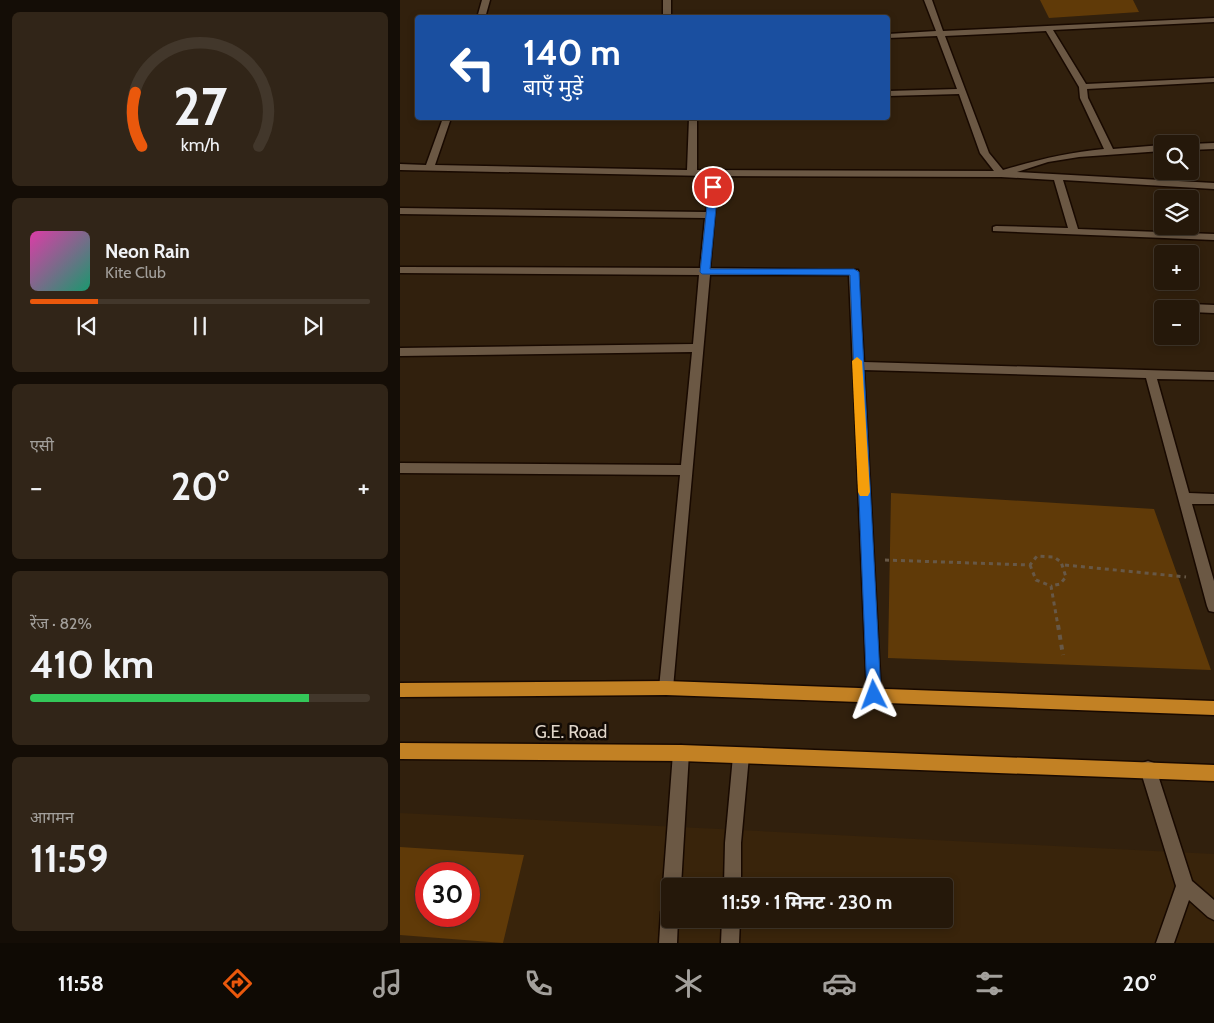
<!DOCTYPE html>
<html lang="hi">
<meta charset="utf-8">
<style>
:root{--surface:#25180a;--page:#312518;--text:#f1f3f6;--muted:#a3a09c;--line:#42372b;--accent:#ea580c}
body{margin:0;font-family:Cabin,"Noto Sans Devanagari",sans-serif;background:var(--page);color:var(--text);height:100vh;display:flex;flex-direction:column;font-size:19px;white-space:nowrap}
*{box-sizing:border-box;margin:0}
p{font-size:16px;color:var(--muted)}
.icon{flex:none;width:28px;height:28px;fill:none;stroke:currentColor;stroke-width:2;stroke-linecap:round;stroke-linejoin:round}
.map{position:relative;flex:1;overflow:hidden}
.side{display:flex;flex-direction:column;gap:12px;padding:12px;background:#140d06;width:400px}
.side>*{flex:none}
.banner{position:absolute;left:15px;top:15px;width:475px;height:105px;border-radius:5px;box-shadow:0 2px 8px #0003,0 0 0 1px var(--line);background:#1a4fa0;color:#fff;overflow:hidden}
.fabs{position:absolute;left:754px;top:135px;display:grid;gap:10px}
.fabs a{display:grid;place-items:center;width:45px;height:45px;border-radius:5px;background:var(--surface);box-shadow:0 2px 8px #0003,0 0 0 1px var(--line);font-size:25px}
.speed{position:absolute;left:15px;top:862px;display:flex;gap:10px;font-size:25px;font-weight:700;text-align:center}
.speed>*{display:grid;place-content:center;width:65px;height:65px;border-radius:50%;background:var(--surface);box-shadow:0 2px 8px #0003,0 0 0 1px var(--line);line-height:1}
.speed .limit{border:8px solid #d22;background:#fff;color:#111}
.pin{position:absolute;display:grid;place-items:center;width:42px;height:42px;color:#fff;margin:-21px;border:2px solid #fff;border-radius:50%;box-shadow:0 1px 5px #0007}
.me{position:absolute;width:55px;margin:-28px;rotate:357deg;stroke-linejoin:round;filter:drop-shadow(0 0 4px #0008)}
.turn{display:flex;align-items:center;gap:18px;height:105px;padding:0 25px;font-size:22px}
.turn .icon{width:65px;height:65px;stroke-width:2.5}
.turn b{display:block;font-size:35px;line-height:42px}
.big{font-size:38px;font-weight:700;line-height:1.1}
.side .widget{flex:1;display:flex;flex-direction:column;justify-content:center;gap:8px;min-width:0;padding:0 18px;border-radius:8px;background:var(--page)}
.side .dial{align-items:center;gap:0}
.dial svg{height:130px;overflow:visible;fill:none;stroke:var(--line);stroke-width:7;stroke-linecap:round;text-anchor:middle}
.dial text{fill:var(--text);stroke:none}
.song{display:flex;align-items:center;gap:15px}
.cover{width:60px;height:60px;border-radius:8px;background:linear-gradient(135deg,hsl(320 70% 55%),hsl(160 70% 35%))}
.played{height:5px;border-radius:2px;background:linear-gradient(90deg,var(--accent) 20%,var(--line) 20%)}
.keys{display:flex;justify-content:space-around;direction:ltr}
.heat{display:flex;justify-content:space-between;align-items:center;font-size:28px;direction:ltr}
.charge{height:8px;border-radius:4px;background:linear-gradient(90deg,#34c759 82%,var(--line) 0)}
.trip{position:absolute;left:261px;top:878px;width:292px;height:50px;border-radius:5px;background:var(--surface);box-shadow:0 2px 8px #0003,0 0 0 1px var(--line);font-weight:700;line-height:50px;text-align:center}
.tab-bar{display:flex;height:80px;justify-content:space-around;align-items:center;background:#0f0a04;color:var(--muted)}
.tab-bar .icon{width:35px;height:35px}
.tab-bar .on{color:var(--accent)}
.tab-bar b{font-size:22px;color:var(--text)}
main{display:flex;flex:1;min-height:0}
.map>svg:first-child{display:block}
</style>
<main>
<section class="side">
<div class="widget dial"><svg viewBox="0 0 100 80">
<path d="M14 69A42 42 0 1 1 86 69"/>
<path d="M14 69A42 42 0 0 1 10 36" stroke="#ea580c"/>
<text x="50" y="56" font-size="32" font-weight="700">27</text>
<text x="50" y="72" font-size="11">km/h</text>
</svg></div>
<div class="widget">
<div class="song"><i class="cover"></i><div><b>Neon Rain</b><p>Kite Club</p></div></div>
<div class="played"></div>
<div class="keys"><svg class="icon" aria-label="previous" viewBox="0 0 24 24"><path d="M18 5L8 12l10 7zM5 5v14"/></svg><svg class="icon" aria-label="pause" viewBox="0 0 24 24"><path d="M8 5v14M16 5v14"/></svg><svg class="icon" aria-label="next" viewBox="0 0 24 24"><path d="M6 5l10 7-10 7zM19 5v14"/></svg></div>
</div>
<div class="widget"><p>एसी</p>
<div class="heat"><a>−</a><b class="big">20°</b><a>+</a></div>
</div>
<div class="widget"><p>रेंज · 82%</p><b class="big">410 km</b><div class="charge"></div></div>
<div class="widget"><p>आगमन</p><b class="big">11:59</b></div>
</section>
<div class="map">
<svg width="814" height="943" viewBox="0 0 814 943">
<rect width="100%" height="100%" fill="#31200d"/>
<path fill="#39240b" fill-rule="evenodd" d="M0,813L814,854V943H0ZM26,874H69V916H26ZM270,886H545V919H270Z"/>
<path fill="#603a08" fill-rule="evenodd" d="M640,0H733L739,12L649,18Z
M491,493L754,509L811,670L488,658Z
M0,847L124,855L103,943L0,935ZM26,874H69V916H26Z"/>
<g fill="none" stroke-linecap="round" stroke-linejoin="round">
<defs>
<path id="minor" d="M82,0H90L85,18H77Z
M263,0H271V18H263Z
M524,0H532L543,31L814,18V22L653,30L686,84L814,78V82L687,89L688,98L713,149L762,145V151L679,157L648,162L617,172L814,183V189L663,180L678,229L814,234V240L593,231V227L596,226L668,228L654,180L601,177L318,176L310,268L458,270L464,362L814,372V380L757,379L789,493L814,494V504H792L814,581V612L809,611L807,606L746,378L464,370L481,695L479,700L474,702L469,700L467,695L449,275H310L273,688L271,693L266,695L261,693L259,688L280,475L0,473V463L281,465L292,352L0,356V348L293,344L299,275L0,273V267L300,268L305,218L0,214V208L306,212L309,176L0,170V164L26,165L43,118H51L35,165L287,170L289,118H297V170L594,171L580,153L559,94L488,96V91L557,89L537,36L488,38V34L536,31ZM646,31L679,87L680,98L704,149C669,152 637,160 603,170L589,153L545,36Z
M814,143V149L790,150V144Z
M768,303L814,305V313L790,312V309H764V304Z
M281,745L287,747L289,753L281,886H270V894L266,892L263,886L273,753L275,747Z
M341,748L347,750L349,756L341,843V886H324L325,843L333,756L335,750Z
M748,761L754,763L756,769L792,881L814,900V920L808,917L789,900L774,943H756L776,886L740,769L742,763Z
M270,903V919H278L277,943H259L261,912L264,906Z
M322,919H340L339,943H321Z"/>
<path id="major" d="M266,681L814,701V715L266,695L0,697V683Z
M0,743L281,745L814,765V781L281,761L0,759Z"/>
</defs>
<use href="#minor" stroke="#180900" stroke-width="3"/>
<use href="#major" stroke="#180900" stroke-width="3"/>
<path stroke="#675847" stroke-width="3" stroke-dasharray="4 4" stroke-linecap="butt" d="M485,560L630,565L637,556L654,557L661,562L666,577L660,584L651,586
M630,565L636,580L651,586L658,626
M665,565L786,577"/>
<path stroke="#675847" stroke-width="4" stroke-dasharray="5 5" stroke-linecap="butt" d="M658,625L663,655"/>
<use href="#minor" fill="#6b5844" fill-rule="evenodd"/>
<use href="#major" fill="#c28124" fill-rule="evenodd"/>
</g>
<path fill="#1a73e8" stroke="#114b97" d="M313,184L318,187L310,269H454L459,272L481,695L479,700L474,702L469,700L467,695L450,275L302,274L300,272L309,187Z"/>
<path fill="#f59e0b" d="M457,357L462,361L470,492L468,496H460L458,492L452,361Z"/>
<g text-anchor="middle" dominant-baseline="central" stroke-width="5" stroke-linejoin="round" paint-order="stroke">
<g font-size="18" fill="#dfd4c8" stroke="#130b05">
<text x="171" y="732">G.E. Road</text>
</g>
</g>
</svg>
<div class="fabs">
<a><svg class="icon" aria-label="search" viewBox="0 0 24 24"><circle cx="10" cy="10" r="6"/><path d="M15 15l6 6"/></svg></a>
<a><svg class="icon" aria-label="layers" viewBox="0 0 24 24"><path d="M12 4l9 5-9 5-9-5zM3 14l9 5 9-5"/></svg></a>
<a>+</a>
<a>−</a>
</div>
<div class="speed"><div class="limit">30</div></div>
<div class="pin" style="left:313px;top:187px;background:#d93025"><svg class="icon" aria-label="arrive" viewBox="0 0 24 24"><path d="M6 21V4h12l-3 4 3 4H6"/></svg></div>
<svg class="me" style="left:474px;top:695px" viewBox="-20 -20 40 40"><path d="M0-17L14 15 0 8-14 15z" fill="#1a73e8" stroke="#fff" stroke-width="4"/></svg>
<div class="trip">11:59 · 1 मिनट · 230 m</div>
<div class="banner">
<div class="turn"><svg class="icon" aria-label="left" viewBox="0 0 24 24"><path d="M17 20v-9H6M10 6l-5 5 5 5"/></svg><div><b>140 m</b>बाएँ मुड़ें</div></div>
</div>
</div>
</main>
<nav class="tab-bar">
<b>11:58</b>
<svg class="icon on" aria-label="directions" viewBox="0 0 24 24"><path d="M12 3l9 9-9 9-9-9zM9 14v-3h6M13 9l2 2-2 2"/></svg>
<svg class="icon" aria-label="music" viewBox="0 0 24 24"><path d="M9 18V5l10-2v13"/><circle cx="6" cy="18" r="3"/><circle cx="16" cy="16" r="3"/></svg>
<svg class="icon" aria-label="phone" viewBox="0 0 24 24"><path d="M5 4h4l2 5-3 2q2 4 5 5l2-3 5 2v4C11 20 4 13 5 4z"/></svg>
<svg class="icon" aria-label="climate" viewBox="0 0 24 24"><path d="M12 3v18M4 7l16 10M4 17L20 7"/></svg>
<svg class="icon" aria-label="car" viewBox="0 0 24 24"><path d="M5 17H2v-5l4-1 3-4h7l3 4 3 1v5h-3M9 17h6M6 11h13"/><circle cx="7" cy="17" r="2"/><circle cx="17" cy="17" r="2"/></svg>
<svg class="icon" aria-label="filters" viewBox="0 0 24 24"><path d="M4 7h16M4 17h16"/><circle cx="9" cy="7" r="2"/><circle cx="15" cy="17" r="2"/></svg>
<b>20°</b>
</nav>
